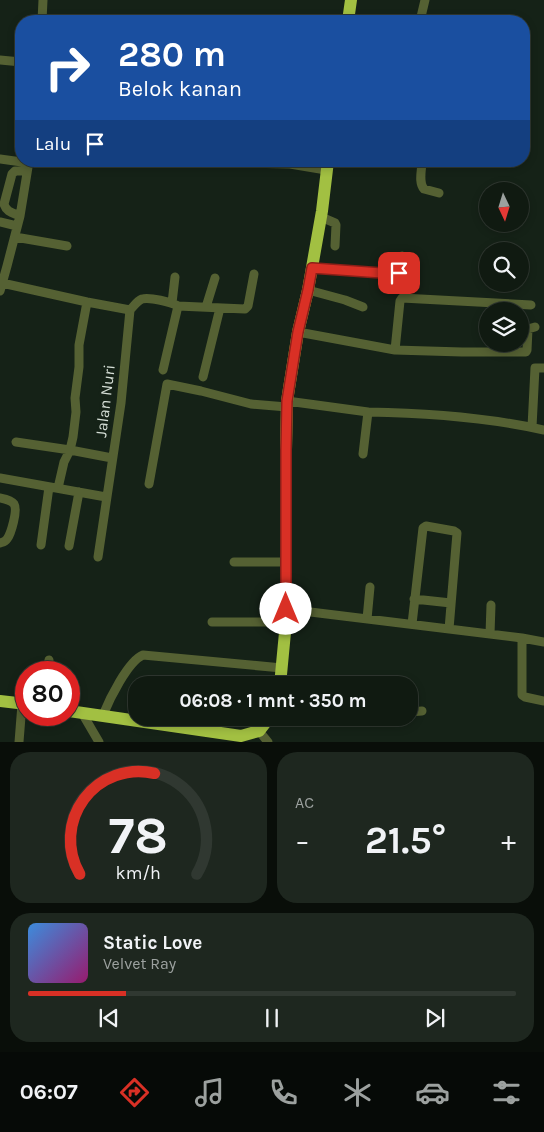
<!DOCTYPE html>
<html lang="id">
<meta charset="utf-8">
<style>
:root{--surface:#101a11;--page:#1e271f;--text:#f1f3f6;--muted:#9ca19f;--line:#303831;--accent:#d93025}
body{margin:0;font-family:Karla,sans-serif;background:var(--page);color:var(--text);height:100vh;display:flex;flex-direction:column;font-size:19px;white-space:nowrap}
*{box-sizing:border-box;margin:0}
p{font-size:16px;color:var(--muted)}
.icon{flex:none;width:28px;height:28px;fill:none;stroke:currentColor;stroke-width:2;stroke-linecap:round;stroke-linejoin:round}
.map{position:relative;height:742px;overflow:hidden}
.drawer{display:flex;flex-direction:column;gap:10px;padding:10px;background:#090e09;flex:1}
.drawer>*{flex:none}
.hud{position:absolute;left:15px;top:15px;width:515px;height:152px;border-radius:20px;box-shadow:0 2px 8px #0003,0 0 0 1px var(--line);background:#1a4fa0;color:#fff;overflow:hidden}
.needle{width:32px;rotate:176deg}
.controls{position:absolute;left:479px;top:182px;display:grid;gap:10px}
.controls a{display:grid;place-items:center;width:50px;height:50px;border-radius:50%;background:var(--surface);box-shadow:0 2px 8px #0003,0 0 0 1px var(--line);font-size:25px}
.speed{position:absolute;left:15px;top:661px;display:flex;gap:10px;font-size:25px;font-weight:700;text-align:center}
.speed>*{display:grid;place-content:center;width:65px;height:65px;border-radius:50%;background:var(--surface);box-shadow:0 2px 8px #0003,0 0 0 1px var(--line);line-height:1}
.speed .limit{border:8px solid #d22;background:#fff;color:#111}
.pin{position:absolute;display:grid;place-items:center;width:42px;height:42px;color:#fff;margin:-21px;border-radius:10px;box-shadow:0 2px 8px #0006}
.me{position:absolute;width:55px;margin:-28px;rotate:0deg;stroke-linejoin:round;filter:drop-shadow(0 0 4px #0008)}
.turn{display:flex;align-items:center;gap:18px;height:105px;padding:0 20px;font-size:22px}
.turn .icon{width:65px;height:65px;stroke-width:2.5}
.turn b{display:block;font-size:35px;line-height:42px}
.then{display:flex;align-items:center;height:48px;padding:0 20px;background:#0003;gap:10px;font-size:19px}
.big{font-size:38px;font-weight:700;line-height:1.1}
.drawer .tile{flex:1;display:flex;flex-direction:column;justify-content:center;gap:8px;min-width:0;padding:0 18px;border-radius:20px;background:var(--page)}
.drawer .dial{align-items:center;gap:0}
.dial svg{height:130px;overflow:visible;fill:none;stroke:var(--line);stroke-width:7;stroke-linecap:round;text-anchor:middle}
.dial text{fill:var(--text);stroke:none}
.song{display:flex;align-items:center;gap:15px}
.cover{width:60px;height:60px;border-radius:8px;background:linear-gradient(135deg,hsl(210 70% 55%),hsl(320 70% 35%))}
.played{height:5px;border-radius:2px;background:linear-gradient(90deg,var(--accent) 20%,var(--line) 20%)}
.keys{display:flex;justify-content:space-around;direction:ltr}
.heat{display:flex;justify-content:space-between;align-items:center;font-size:28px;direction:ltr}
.drawer .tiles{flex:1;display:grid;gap:10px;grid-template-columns:1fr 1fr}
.tile:last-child{grid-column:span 2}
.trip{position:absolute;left:128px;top:676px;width:290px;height:50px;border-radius:20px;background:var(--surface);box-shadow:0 2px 8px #0003,0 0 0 1px var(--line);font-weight:700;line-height:50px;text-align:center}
.tab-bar{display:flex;height:80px;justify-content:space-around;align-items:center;background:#060a07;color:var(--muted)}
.tab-bar .icon{width:35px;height:35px}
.tab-bar .on{color:var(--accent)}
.tab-bar b{font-size:22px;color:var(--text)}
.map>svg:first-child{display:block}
</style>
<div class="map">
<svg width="544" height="742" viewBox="0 0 544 742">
<rect width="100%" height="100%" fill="#152217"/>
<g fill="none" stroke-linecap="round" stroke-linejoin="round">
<path stroke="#556133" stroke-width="9" d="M42,21L43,0
M420,21L425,0
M0,60L21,62
M0,159L29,163
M422,161C422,170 418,182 424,189L439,193
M248,163L290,164L326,170
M20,216C13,213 6,212 4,204L12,174L15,171H27
M321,217L335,223L336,225L335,246
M0,222L17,226
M15,237L67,246
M312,268L397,274L399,273L402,256
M2,283L87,302L130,310
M308,290L345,300L363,307
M0,291L7,266L20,216L29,161
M172,303L175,277
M206,307L215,278
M130,310C134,306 137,301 142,299C150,297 171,302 178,306L245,309L248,306L254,274
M298,332L395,350L462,352H526L527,350L528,329L535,327
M395,350L400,301L402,298L531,305
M163,370L178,306
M203,377L220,308
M287,401L368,412L363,454
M368,412C427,413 486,417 544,430
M532,427L535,368H544
M16,442L70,450L112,458
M0,478L106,497
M149,484L167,384L201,391L251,404L287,407
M58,488L64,462L70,450L73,437L76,412L75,398L79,367V345L87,302
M0,498C5,499 11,500 14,504C18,510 11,534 7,539C5,542 3,542 0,543
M41,545L49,487
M69,546L79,492
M98,557L121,403L130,310
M234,562H286
M414,599L451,603
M286,609L522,638L544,642
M367,619L370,587
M212,622H286
M412,624L423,528L426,526L454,531L457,533L449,629
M490,634L491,605
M522,638V695L525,697L544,701
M47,672L49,660
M409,712L422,711
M82,713L99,742
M103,715C109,700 128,661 143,655L282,668
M259,731L268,742
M19,742L22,704"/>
<path stroke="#a2c042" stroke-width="12" d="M348,21L351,0
M280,685L286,622V450L287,401L298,332L308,290L322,211L328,161
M0,701L26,704
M69,711L241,736L259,731L269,718"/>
</g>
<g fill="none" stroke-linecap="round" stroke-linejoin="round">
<defs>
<path id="route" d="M286,609V450L287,401L298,332L308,290L312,268L396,274L399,273"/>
</defs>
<use href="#route" stroke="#8d1f18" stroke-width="12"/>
<use href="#route" stroke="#d93025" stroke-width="9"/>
</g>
<g text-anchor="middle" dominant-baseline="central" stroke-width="5" stroke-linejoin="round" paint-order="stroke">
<g font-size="16" fill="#d5ded6" stroke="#152217">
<text transform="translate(105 401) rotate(-83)">Jalan Nuri</text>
</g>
</g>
</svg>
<div class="controls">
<a><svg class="needle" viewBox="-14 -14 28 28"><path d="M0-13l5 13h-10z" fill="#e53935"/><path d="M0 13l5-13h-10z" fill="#9ca19f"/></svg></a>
<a><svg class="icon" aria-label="search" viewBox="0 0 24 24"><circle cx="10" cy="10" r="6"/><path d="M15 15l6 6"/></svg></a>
<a><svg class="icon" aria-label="layers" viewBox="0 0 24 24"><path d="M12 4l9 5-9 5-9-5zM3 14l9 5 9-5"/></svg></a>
</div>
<div class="speed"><div class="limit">80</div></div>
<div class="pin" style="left:399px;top:273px;background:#d93025"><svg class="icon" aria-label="arrive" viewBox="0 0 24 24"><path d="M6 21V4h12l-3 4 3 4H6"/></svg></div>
<svg class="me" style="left:286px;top:609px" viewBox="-20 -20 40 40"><circle r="19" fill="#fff"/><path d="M0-13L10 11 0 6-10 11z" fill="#d93025"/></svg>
<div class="trip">06:08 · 1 mnt · 350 m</div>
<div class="hud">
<div class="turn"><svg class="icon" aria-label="right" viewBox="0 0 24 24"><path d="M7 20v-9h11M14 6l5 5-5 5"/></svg><div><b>280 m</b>Belok kanan</div></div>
<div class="then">Lalu<svg class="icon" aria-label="arrive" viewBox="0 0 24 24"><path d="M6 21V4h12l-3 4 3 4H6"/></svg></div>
</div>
</div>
<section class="drawer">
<div class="tiles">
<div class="tile dial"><svg viewBox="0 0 100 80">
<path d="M14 69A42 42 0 1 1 86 69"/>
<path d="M14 69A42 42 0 0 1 60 7" stroke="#d93025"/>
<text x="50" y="56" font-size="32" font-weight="700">78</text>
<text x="50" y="72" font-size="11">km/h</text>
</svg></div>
<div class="tile"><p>AC</p>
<div class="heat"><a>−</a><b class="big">21.5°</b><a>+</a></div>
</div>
<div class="tile">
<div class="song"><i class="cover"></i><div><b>Static Love</b><p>Velvet Ray</p></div></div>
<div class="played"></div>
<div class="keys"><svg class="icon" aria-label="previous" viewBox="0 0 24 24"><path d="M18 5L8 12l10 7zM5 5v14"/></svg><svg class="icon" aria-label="pause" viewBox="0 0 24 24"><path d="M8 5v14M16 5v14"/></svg><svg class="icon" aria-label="next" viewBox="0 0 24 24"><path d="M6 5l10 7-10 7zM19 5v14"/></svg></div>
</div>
</div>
</section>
<nav class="tab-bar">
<b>06:07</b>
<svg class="icon on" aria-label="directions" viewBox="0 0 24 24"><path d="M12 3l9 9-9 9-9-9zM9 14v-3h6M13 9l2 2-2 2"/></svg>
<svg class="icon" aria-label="music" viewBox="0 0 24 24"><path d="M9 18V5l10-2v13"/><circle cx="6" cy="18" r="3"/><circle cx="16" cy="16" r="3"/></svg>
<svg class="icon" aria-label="phone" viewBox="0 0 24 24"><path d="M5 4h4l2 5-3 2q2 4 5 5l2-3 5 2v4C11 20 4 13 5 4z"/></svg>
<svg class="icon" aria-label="climate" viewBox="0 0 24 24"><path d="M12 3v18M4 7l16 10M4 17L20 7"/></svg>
<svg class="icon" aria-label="car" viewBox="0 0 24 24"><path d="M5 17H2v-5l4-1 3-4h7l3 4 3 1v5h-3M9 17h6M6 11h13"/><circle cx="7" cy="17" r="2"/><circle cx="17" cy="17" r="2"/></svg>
<svg class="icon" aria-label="filters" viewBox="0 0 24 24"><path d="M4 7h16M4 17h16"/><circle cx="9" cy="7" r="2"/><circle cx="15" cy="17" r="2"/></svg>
</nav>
